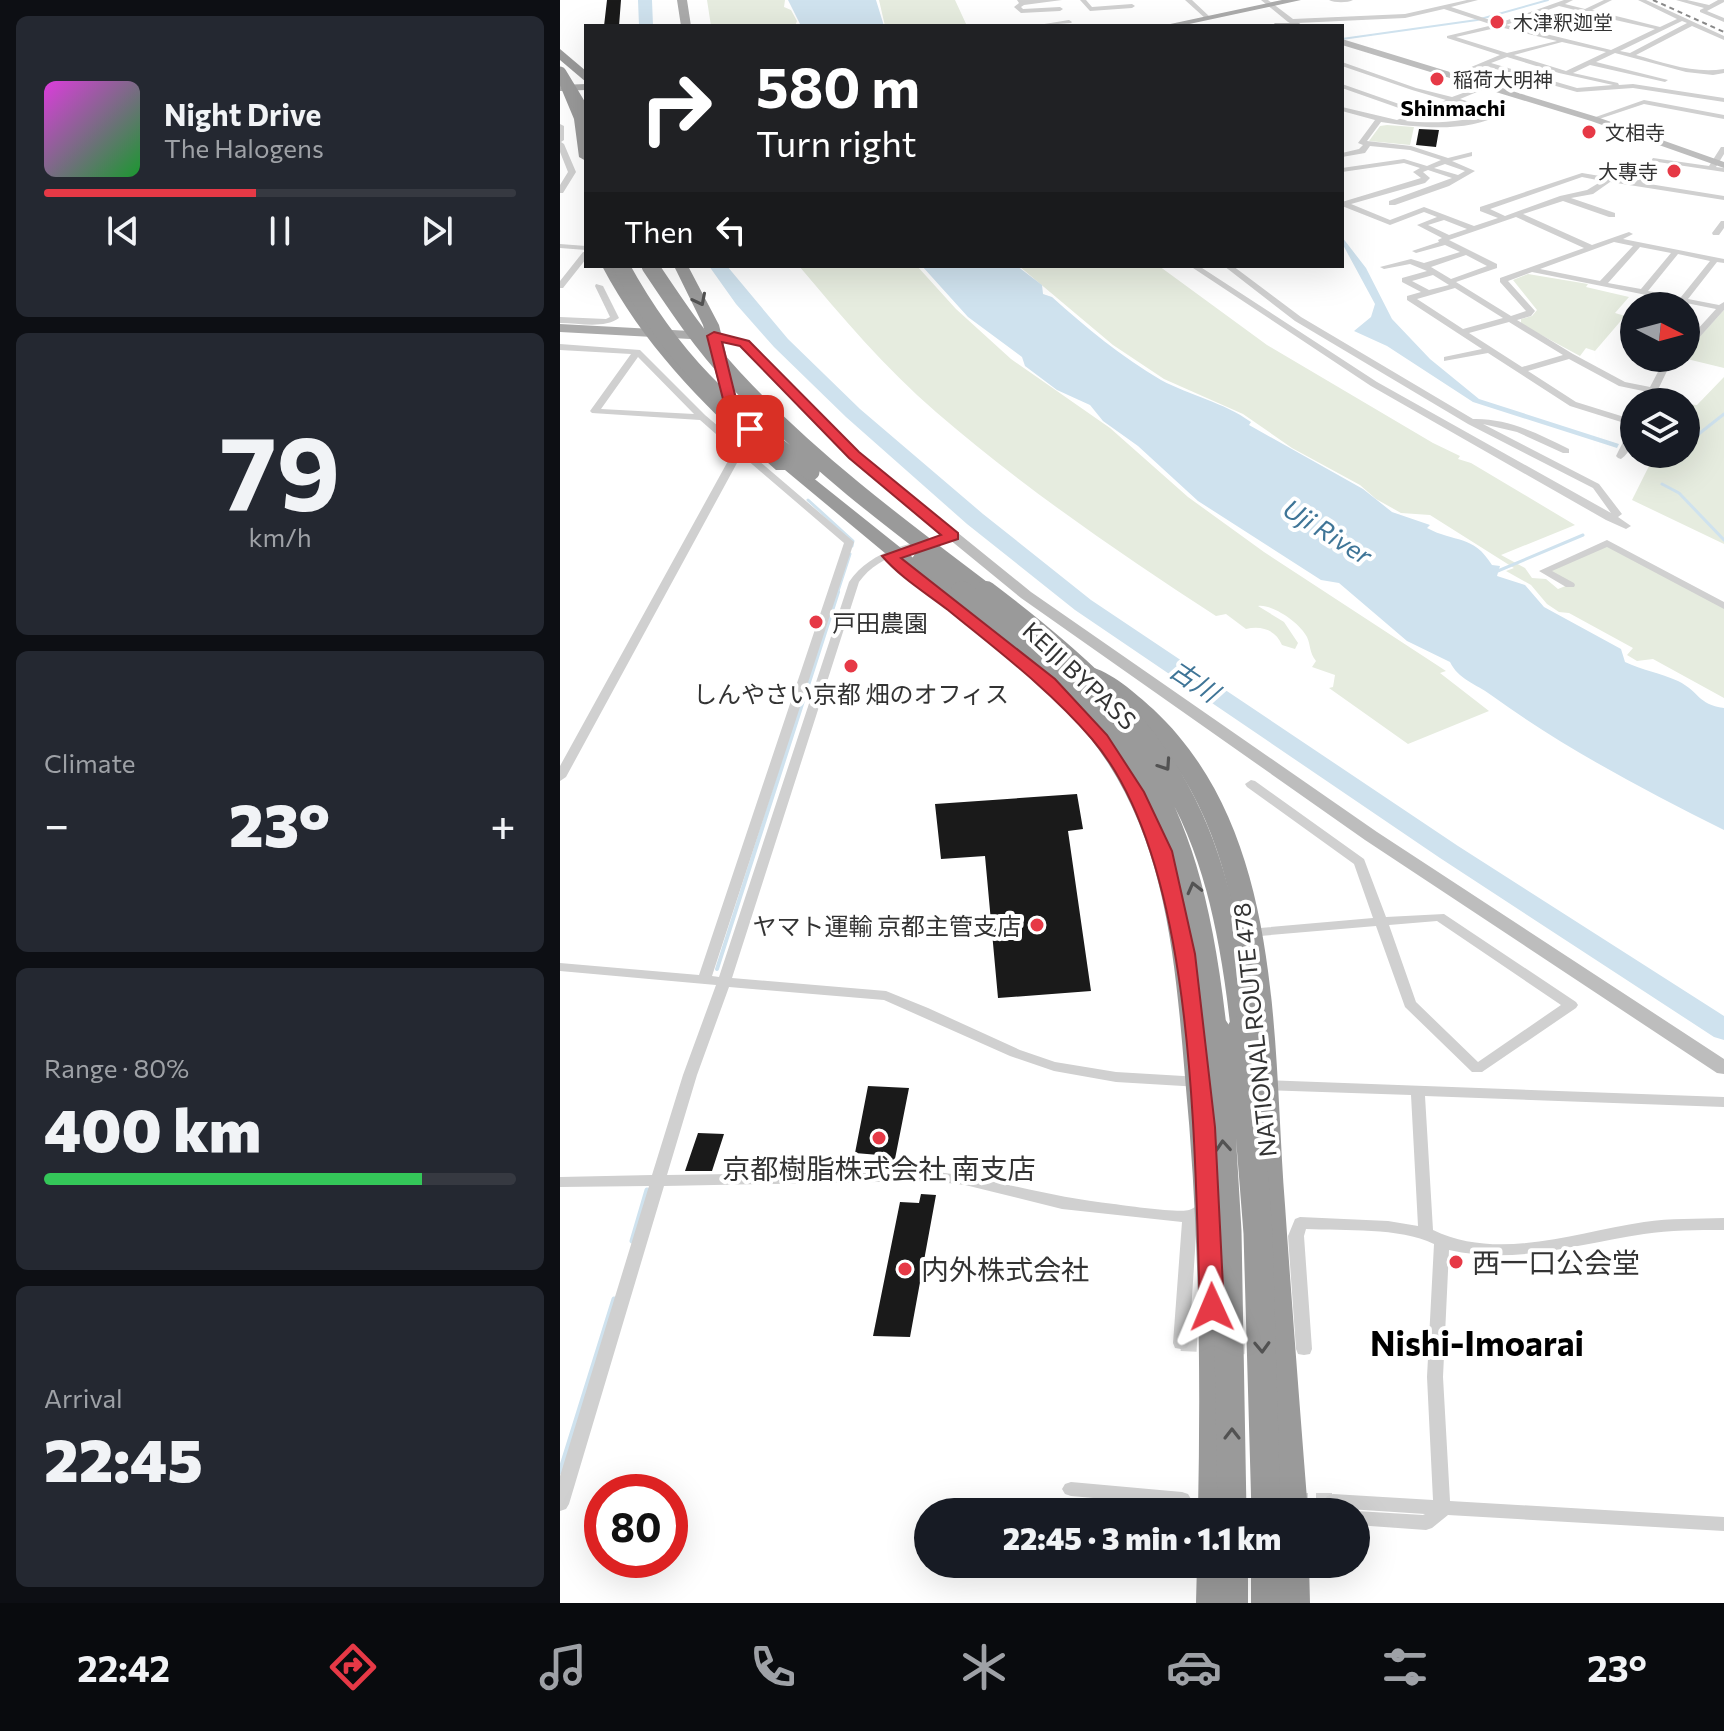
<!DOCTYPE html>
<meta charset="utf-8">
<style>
:root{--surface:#171b24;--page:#242831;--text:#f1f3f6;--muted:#9ea1a6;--line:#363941;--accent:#e63946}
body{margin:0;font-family:Commissioner,"Noto Sans JP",sans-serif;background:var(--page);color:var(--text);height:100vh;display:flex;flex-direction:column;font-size:30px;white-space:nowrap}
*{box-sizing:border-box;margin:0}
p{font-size:26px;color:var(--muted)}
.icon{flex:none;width:44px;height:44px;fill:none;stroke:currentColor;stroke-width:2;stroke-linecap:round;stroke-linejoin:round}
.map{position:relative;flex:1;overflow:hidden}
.sheet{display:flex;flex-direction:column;gap:16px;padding:16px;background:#0d0f14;width:560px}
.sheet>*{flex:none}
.top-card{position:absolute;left:24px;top:24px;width:760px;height:244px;border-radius:0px;box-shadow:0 8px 32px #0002;background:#202124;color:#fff;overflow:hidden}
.needle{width:52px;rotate:96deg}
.controls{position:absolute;left:1060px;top:292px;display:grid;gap:16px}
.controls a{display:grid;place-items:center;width:80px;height:80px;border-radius:50%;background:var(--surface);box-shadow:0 8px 32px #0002;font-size:40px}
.speed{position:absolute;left:24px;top:1474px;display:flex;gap:16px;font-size:40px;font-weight:700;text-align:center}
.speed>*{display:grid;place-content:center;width:104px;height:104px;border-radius:50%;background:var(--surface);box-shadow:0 8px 32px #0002;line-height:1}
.speed .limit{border:12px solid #d22;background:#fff;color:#111}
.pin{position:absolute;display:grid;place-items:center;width:68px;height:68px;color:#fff;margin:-34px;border-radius:16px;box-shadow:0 4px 12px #0006}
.me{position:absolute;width:88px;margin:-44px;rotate:359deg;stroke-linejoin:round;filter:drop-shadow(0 0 6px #0008)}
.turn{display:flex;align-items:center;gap:28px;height:168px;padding:0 40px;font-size:36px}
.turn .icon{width:104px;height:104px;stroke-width:2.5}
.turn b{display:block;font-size:56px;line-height:68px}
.then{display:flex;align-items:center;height:76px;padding:0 40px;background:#0003;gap:16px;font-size:30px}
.big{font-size:60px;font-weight:800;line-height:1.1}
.sheet .widget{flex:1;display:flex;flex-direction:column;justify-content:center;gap:12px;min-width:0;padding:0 28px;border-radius:12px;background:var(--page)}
.sheet .dial{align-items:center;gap:0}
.dial b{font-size:104px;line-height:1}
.song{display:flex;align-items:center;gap:24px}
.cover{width:96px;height:96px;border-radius:12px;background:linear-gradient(135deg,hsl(300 70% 55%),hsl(130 70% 35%))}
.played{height:8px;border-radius:4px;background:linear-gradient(90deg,var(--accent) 45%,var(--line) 45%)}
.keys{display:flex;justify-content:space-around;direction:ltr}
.heat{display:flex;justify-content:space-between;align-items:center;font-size:44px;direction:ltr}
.charge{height:12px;border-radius:6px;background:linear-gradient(90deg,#34c759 80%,var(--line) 0)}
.trip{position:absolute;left:354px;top:1498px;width:456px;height:80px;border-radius:40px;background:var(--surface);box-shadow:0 8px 32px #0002;font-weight:800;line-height:80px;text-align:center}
.tabs{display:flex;height:128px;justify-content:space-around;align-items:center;background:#090b0e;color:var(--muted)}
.tabs .icon{width:56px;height:56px}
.tabs .active{color:var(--accent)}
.tabs b{font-size:36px;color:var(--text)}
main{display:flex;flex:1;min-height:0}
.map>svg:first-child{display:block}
</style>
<main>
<section class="sheet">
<div class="widget">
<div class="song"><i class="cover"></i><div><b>Night Drive</b><p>The Halogens</p></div></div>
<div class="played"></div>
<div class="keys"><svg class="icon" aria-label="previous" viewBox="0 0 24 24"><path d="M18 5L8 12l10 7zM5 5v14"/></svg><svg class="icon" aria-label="pause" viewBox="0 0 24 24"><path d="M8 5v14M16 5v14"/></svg><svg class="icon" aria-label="next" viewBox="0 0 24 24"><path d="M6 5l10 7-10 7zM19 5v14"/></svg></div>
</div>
<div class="widget dial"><b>79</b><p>km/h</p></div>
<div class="widget"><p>Climate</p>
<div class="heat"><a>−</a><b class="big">23°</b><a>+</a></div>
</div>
<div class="widget"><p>Range · 80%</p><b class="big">400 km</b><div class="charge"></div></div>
<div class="widget"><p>Arrival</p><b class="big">22:45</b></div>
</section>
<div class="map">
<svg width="1164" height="1603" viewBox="0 0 1164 1603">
<rect width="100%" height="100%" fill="#fff"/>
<path fill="#e6ecdf" d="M147,0H225L224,7L231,10L237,21L235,26H151Z
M319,0H395L407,26H325Z
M827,125L854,127L850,145L809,141L820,126Z
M239,266H357L396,309L451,359L550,428L628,497L704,552L886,671L880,673L929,711L848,744L769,688L773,687L775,675L752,667L756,661C749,652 751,646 747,637C740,623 713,604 698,606L724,622L738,643L735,649L722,645C716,630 701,625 686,629L666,614L656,616C560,554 463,487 376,412C325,368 282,317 239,266Z
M459,266H599L707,345L873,443L900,456L898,459L911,463L1015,525L941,555L965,568L972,578L986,579L998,589L1008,585L984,571L1047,543L1164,606V698L1093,659L1077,661L1067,655L1073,648L1009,613L999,612L987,604L971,585L946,571L954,568L870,515L841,513L816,499L800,485L732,448L683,414L604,379L553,345Z
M968,274L1028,284L1026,287L1069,297L1055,313L1065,316L1035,351L1026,348L1020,356L961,324V319L972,316L977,310L953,280Z
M1164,310V368L1123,358H1126V352Z
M1164,377V544L1072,500L1095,454H1126V404L1137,405Z"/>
<path fill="#cfe2ee" d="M228,0H316L324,26H241Z
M782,237L806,268L832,319L870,359L919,399L1059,444L1057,448L913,402L827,346L794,331L811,317L815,304L782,243Z
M362,266H457L482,285L483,294L492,297C524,326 563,358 601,380C631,396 663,402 691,422L689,425L803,489L832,512L870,525L867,528C895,543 913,534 932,565L940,566L937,576L965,585L984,607L1061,649L1065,662C1082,670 1100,673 1118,681C1140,692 1137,704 1164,708V830C1084,790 1004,748 931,695C916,684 898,679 890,662L847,641L779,583L761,580L638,501L578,446L543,421L530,405L497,390L465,366L462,357L408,317Z"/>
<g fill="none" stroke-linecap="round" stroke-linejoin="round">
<path stroke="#cfe2ee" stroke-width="2" d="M782,39L917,20L988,0"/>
<path stroke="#cfe2ee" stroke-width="3" d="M1126,444L1164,414
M1102,484L1119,493L1164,540
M248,500L293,541L292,546
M933,573L1023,535
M277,594L290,554"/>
<path stroke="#cfe2ee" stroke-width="4" d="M157,969L278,592"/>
<path stroke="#cfe2ee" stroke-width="5" d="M72,1241L87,1190
M0,1472L54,1299"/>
<path fill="#cfe2ee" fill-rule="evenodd" d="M78,0H92L93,26H79Z
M149,266H167L228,339L300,409L423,514L531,600L898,846L1164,1016V1040L1154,1037L880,858L515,610L407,524L286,417L214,347L176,304Z"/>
</g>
<path fill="#1a1a1a" d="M47,0H61L59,26H44Z
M859,129L879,130L876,147L856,145Z
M517,794L523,829L508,831L531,991L438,998L425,856L381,859L375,804Z
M308,1086L349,1088L333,1169L316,1168L319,1155L295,1153Z
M138,1133L164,1134L152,1171H125Z
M361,1194L376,1195L350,1337L313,1336L340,1202L359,1203Z"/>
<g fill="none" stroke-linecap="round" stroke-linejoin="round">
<path stroke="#d6d6d6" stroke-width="16" stroke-dasharray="16 8" stroke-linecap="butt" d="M621,1343L701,1347
M732,1501H773"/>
<path fill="#d0d0d0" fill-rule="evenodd" d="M457,0H502L464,5L461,7L463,9L500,7L503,9L500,11L461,13L454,7L459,3Z
M520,0H526L532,7L572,4L575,6L572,8L530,11Z
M625,0H632L650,17V19H646Z
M701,0H708L733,19L845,14L907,0H918L891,7L939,23L1004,0H1013L1005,4L1025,9L1044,0H1052L1032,10L1100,27L1117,19L1078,0H1086L1164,36V40L1132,26L1076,55C1105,63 1134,74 1164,69V73L1153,75L1126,72L1055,53L1036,62L1108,80L1105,82L1030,65L1013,73L1058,83L1059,85L1073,84L1164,98V102L1073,88L1017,92L925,66L894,78L892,77V75L940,55L887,38V36L933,25L884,9L845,18L737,23L734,25L728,22ZM999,6L1035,15L1004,27L993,24L976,32L946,25ZM1042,17L1095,29L1051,50L982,33L994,28L1006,30ZM1122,21L1127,23L1070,53L1060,51ZM940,27L997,41L947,53L896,37ZM1002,42L1046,52L1006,71L954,55ZM947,57L999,73L1053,85L1017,88L931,63Z
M769,0H793C788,3 774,3 769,0Z
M1116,0H1127L1149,5L1158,0H1164V2L1147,11L1164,18V22L1140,12V10L1144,8Z
M509,20L512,22L511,23L472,26Z
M782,62L856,88L892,97L925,85H929V87L900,99L944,113C908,133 860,128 821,122L807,141L851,146L888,158L912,152V156L892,161L915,171L889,186L835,205H829V201L892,178L868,170L863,172L870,178L865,183L791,204L830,220L864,207L914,226L938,218L920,211V207L1022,173L1076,182L1093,158L1149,166L1161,147H1164V154L1156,167L1164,168V172L1098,162L1083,183L1164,196V200L1050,182L1033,194L1011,198L1055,213V217H1049L1003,201L963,214L1032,245L1069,232L1073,234L1063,239L1164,259V263L1157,262L1128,299L1159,305L1164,302V310L1129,349L1126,350V342L1156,309L972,272L948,281L975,311L971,316L957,320L1013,354L1065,382L1090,387L1100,368L1110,358H1119L1107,371L1092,402H1082L1088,392L1059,386L1009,359L968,371L1016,402L1074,420V426L1010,406L928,353L884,361V357L922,349L847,300V296L861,292L842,282V278L867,271L850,264L824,269L820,267L851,259L864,263L900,252L885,245L856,253L852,251L879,242L878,240L882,238L857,225L877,217L864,212L830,225L782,206V202L861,178L853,172L860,168L844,163L782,172V168L844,159L867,166L881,160L850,150L810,146L805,153L782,157V153L799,149L803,145L798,143L815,120L782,111V107L837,120L853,113L782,88V84L859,111L886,100L852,90L782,66ZM893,102L934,113C904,122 876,124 845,121ZM885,164L905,171L898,175L874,168ZM1022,177L1042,181L1027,190L1000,196L945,216L930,209ZM956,217L1024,248L940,278V282L966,311L951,316L896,282L937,268V264L889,240ZM884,220L907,229L889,235L868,225ZM1054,242L1073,246L1040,281L980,269ZM1080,247L1111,253L1081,289L1048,283ZM1118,254L1150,261L1121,297L1088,291ZM906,255L927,266L891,279L871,267ZM873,275L889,285L869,290L852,281ZM895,288L943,318L903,329L857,299ZM949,322L1003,355L962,367L909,333Z
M1084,100L1164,115V119L1084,104L1036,120L1030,119Z
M0,124L4,126V140L1,142L4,144L16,172L3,193H0V185L8,172L0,152Z
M1161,221H1164V228L1159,235H1153L1152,233Z
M0,244L26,246V250L0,248Z
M23,252H26V259L3,288H0V281Z
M630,266H639L817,382L1051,513L1033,488L908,424L735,321L664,266H673L741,317L913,419C948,418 979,434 1009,449V453H1003L957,432L923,424L1039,484L1062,514L1058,517L1071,526L1066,529L1046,520L811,386Z
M36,284L43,286L59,318C44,329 19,323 0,323V317L46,319L50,317L35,286Z
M0,344L80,350L145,415L294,542L152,976L159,977L289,582C312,548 355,543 392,533L396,534V538C363,547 320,552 299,582L172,978L326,991L368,1008L460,1050L495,1062L556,1072L640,1077L645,1079L647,1082L645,1085L640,1087L556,1082L494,1071L450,1056L324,1000L169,987L137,1075L107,1175L370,1171C432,1178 492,1198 554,1204C567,1206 620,1213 629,1210C638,1207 640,1200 651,1203L653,1207L651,1211L637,1220L629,1343L627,1348L621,1349L615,1348L613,1343L622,1222L502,1209L405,1185L370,1181L104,1186L9,1504L6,1509L0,1511V1476L89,1186L0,1187V1177L92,1175L123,1075L156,985L0,971V963L139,975L284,543L186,459L177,463L6,777L0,781V766L168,461L180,455L140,420L32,413L30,411L71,354L0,350ZM78,357L134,414L41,409Z
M1074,427C1074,438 1071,453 1061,459L1058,458L1056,456L1069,430Z
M1047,540L1164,602V609L1047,547L992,571L1014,583L1015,585L1014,587H1006L979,571Z
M691,780L695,781L804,859L826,917L884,914L1016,1002L1018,1005L1016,1008L922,1072H912L845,1007L816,926L688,937L683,936L682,933L688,929L813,918L794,864L687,787L685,784ZM877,921L1001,1005L918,1062L856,1002L829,925Z
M702,1080L1164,1097V1107L865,1096L873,1230C940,1262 1015,1232 1084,1222C1111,1218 1137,1219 1164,1218V1230C1137,1230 1110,1230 1084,1234C1017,1244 957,1265 889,1250L883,1377L890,1501L1164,1517V1531L888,1515L872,1528L866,1530L796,1525V1512H792L796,1511L863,1515L865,1514L773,1508L767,1506L764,1501L767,1496L773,1494L873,1500L867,1377L874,1244C839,1227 785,1231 746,1229L744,1236L752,1349L750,1354L744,1355L738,1354L736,1349L728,1236L735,1219L740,1217L828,1221L858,1226L851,1095L702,1090L697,1089L695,1085L697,1081Z
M511,1482L622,1492L628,1494L631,1499L628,1504L622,1506L511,1496L505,1494L502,1489L505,1484Z"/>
<path fill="#bdbdbd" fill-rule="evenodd" d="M715,23H739L743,26H711Z
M782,39L1037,117L1164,162V168L1031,121L782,45Z
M154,333L188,342L298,452L471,592L817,832L1164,1059V1074L1157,1073L805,840L461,598L290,458L180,346L150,338L148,336Z"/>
<path fill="#ababab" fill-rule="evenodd" d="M117,0H127L131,26H121Z
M722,0H741L620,26H601Z
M26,84V90L0,91V85Z
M0,324L149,332L155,336L149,340L0,332Z"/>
<path fill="#9a9a9a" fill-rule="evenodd" d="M0,49L26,71V82L0,60Z
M1,88H9L26,118V161L19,157L14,119Z
M42,266H56L109,347L164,405L143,325L114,266H128L159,325L177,399L187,417L182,421L381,580L424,608L427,612L421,617C487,667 549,721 589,796C630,874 639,967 648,1053C665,1206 671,1359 670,1512H638C641,1367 639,1222 625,1077C616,970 608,856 548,763C509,702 448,657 391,613L388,609L392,605L367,588L225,470H216C147,409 85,348 42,266Z
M528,666C552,672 575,693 593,709C725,832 712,1040 725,1205C732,1307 740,1410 748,1512H716C709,1399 702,1286 695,1173C684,991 697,784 521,676L518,672Z
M637,1564H688V1603H636Z
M691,1564H749L750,1603H691Z"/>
<path stroke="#888" stroke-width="2" stroke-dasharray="5 4" stroke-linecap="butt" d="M1093,0L1164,32"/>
<path stroke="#9a9a9a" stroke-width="13" d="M0,73L26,116"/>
<path stroke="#9a9a9a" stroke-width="17" d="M61,266C113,361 166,408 251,472
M90,266C116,305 142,344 174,378C250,460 340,527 429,594
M361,560L405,594"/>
<path stroke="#9a9a9a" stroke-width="22" d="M402,592C454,632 506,671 548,721C623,808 644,922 656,1032
M426,592C604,727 658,808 682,1032"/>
<path stroke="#9a9a9a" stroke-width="29" d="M655,1030L667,1231L672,1512
M682,1030L698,1233L706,1512"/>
</g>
<defs><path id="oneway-chevron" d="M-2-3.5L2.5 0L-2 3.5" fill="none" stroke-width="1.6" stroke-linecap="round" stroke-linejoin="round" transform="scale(2)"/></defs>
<g stroke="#525252">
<use href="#oneway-chevron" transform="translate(140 300) rotate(63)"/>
<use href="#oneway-chevron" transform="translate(605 765) rotate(56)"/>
<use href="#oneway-chevron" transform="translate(634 888) rotate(-104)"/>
<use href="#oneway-chevron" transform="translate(663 1146) rotate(-94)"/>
<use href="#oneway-chevron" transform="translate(702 1347) rotate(88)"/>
<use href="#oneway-chevron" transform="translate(672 1434) rotate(-90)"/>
</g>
<path fill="#e63946" stroke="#96252e" stroke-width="2" d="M154,332L189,341L299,452L398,533V539L341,558L495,679L547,735L584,792L612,851L635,954L655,1127L664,1307L660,1313H644L640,1307C634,1149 637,861 532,739C489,689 438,651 388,610C366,593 340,577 322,556L381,535L289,458L180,346L162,342L176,399L197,429L185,432L163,399L147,336Z"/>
<g fill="#e63946" stroke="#fff" stroke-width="3">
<circle cx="937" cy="22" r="8"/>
<circle cx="877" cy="79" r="8"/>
<circle cx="1029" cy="132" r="8"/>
<circle cx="1114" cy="171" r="8"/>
<circle cx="256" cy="622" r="8"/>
<circle cx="291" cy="666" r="8"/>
<circle cx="477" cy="925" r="8"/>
<circle cx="319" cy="1138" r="8"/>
<circle cx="896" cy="1262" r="8"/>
<circle cx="345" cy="1269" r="8"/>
</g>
<g text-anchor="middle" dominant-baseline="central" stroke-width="8" stroke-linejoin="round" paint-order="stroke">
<g font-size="20" fill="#333" stroke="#fff" text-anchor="start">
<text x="953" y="22">木津釈迦堂</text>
<text x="893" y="79">稲荷大明神</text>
<text x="1045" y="132">文相寺</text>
<text x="1098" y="171" text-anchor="end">大專寺</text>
</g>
<g font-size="22" font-weight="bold" fill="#000" stroke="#fff">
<text x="893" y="107">Shinmachi</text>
</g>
<g font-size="24" fill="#333" stroke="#fff" text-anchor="start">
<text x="272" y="622">戸田農園</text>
<text x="291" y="693" text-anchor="middle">しんやさい京都 畑のオフィス</text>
<text x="461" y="925" text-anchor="end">ヤマト運輸 京都主管支店</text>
</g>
<g font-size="24" fill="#333" stroke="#fff">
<text transform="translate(520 675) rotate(43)">KEIJI BYPASS</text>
<text transform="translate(694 1030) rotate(-96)">NATIONAL ROUTE 478</text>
</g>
<g font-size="26" font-style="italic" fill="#3f7597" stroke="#fff">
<text transform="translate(768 531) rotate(32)">Uji River</text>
<text transform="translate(635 680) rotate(34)">古川</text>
</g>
<g font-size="28" fill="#333" stroke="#fff" text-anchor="start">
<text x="319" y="1168" text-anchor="middle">京都樹脂株式会社 南支店</text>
<text x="912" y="1262">西一口公会堂</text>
<text x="361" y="1269">内外株式会社</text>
</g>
<g font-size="34" font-weight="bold" fill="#000" stroke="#fff">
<text x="917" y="1342">Nishi-Imoarai</text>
</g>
</g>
</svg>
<div class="controls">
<a><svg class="needle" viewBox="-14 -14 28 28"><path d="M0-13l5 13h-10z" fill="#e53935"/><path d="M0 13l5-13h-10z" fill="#9ea1a6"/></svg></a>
<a><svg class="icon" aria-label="layers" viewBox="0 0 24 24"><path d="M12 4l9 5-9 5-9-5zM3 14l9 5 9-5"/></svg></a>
</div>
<div class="speed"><div class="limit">80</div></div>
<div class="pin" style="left:190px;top:429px;background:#d93025"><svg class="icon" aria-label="arrive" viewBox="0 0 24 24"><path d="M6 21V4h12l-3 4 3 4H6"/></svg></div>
<svg class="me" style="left:652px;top:1307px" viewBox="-20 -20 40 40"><path d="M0-17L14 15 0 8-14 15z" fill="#e63946" stroke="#fff" stroke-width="4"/></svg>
<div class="trip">22:45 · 3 min · 1.1 km</div>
<div class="top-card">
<div class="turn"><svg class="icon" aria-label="right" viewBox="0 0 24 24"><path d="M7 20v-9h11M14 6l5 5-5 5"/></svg><div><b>580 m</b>Turn right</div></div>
<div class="then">Then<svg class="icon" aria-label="left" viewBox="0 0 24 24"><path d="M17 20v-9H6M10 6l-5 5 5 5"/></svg></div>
</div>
</div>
</main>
<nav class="tabs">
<b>22:42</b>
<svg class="icon active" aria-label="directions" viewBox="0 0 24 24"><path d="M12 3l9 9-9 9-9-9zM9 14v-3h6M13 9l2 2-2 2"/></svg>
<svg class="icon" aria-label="music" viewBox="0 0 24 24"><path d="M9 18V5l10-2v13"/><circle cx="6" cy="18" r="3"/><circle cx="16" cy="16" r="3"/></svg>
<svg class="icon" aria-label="phone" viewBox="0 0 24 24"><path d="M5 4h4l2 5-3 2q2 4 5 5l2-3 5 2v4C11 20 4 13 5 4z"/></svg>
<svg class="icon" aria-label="climate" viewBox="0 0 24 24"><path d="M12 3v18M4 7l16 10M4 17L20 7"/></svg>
<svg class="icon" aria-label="car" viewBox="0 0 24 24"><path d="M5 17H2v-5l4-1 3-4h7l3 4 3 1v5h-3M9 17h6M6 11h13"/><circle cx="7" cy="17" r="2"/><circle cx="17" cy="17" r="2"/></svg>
<svg class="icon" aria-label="filters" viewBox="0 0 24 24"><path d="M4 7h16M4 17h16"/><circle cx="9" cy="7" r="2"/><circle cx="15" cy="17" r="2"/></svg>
<b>23°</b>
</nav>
